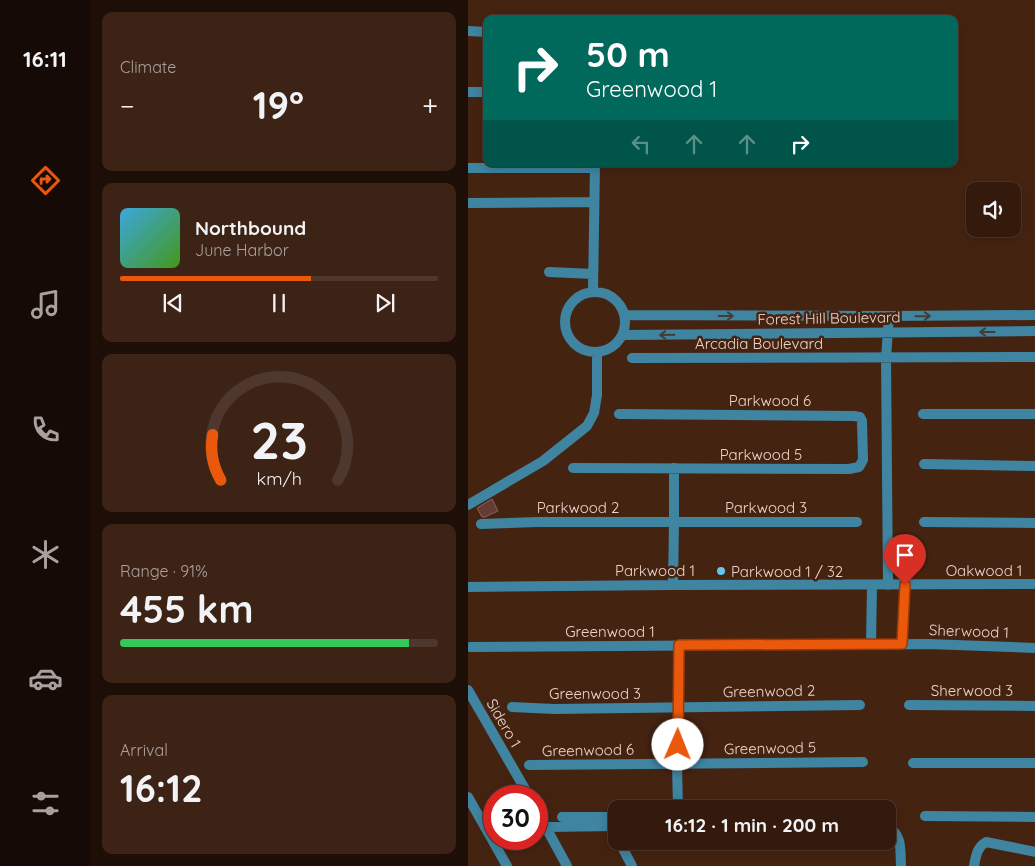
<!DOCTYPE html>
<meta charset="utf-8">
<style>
:root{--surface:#341a0d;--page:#3c2316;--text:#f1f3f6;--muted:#a9a19d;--line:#4e382e;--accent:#ea580c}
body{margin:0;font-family:Quicksand,sans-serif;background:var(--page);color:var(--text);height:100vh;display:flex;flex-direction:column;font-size:19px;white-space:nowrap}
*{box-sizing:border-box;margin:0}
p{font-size:16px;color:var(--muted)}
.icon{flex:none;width:28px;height:28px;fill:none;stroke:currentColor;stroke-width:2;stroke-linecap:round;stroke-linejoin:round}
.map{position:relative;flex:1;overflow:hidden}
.panel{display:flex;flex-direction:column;gap:12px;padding:12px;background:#1d0e07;width:378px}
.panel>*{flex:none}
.hud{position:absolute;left:15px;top:15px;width:475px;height:152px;border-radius:10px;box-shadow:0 2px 12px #0003,0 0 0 1px var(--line);background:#00695c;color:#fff;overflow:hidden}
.buttons{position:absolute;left:498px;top:182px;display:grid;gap:10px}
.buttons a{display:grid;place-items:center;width:55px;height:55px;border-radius:10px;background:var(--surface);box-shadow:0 2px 12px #0003,0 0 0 1px var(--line);font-size:25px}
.speed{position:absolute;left:15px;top:785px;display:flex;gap:10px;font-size:25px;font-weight:700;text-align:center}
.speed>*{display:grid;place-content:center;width:65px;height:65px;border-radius:50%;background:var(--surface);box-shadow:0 2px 12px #0003,0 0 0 1px var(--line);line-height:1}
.speed .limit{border:8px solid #d22;background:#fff;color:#111}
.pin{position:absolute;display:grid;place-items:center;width:42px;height:42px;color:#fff;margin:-51px -21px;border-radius:50% 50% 50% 0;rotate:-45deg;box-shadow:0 0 5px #0007}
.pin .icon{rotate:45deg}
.me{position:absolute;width:55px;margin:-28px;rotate:1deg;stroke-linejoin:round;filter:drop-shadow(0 0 4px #0008)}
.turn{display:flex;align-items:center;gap:18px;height:105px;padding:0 20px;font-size:22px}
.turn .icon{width:65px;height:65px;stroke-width:2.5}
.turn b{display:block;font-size:35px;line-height:42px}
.lanes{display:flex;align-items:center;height:48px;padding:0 20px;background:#0003;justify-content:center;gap:25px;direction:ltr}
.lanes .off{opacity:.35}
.big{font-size:38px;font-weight:700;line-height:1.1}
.panel .widget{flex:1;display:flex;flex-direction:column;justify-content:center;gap:8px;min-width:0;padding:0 18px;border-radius:10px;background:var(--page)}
.panel .dial{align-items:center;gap:0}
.dial svg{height:130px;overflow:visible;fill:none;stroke:var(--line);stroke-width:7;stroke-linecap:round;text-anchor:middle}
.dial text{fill:var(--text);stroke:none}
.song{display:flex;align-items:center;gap:15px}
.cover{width:60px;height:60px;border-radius:8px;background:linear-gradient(135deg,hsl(200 70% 55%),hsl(100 70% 35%))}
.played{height:5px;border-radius:2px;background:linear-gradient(90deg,var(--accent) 60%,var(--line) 60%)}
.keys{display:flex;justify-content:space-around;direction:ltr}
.heat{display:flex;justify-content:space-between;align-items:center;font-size:28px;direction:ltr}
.charge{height:8px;border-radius:4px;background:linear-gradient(90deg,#34c759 91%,var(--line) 0)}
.trip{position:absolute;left:140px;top:800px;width:288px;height:50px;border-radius:10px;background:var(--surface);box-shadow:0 2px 12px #0003,0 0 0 1px var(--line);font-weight:700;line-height:50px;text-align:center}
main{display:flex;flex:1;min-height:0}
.tabs{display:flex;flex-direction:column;width:90px;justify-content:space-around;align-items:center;background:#150a05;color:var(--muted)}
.tabs .icon{width:35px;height:35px}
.tabs .current{color:var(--accent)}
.tabs b{font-size:22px;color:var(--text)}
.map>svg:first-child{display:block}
</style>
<main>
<nav class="tabs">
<b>16:11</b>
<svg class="icon current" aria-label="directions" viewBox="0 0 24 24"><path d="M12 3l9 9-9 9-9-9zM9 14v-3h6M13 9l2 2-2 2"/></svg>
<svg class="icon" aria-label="music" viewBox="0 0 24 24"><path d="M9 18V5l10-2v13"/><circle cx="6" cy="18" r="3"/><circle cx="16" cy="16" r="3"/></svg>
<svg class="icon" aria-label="phone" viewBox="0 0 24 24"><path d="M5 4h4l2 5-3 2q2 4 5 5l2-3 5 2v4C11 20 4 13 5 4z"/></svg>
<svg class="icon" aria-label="climate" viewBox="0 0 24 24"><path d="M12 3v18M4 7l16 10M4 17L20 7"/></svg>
<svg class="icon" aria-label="car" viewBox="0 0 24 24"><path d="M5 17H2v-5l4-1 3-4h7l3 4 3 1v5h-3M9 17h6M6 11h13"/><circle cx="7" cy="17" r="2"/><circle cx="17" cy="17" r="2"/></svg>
<svg class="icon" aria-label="filters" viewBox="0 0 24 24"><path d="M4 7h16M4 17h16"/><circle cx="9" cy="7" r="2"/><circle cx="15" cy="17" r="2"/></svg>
</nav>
<section class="panel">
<div class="widget"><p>Climate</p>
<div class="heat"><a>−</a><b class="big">19°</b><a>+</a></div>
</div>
<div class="widget">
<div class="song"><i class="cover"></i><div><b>Northbound</b><p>June Harbor</p></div></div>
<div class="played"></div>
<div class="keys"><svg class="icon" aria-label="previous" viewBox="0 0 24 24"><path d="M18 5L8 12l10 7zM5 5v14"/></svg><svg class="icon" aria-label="pause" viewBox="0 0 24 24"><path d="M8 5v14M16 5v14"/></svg><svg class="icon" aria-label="next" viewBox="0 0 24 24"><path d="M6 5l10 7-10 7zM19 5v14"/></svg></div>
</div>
<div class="widget dial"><svg viewBox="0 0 100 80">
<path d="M14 69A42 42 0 1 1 86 69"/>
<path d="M14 69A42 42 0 0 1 9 41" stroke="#ea580c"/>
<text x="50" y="56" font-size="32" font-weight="700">23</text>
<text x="50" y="72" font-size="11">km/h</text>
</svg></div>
<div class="widget"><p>Range · 91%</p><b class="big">455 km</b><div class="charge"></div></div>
<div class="widget"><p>Arrival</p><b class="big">16:12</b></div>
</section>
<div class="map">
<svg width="568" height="866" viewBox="0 0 568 866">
<rect width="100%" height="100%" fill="#452311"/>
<path fill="#643b35" stroke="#8d605a" d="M24,499L30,511L17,517H14L9,508Z"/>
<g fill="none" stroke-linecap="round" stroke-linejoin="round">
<path stroke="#3f85a2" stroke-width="10" d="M0,31L19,32
M0,92H19
M0,168H127
M0,203L126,202
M81,272L125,274
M125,292L127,164
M97 322a30 30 0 1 1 60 0a30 30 0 1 1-60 0Z
M156,315L421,316L568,315
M154,335L568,331
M164,358L568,357
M455,414H568
M456,464L568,466
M105,468L381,469L391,467L395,460L394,421L392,417L386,416L151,414
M0,505L75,461L119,426L126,413L129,395V352
M456,522L568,523
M13,524L70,522H389
M205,585L206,522V468
M420,585L418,358L421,316
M0,587L205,585L568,584
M434,644L437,585
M403,645L404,585
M2,647L460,644L568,648
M0,690L61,796
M441,705L568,706
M44,707L86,709L392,705
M445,763H568
M61,765L395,762
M0,797L39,866
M210,809L209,764L211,645
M69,811L99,866
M457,816L568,817
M94,817H149
M78,827L149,826
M419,828C435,833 432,851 433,866
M151,841L164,866
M506,866C508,856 509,847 518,842L568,852"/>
</g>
<defs><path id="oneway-shaft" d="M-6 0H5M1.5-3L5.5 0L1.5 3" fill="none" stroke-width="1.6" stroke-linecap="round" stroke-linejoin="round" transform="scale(1.25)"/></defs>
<g stroke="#443c35">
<use href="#oneway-shaft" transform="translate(258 316)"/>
<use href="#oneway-shaft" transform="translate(455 316) rotate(-1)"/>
<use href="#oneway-shaft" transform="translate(519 332) rotate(180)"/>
<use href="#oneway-shaft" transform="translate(199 335) rotate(179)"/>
</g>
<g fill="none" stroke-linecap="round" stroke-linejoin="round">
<defs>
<path id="route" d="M210,745L211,645L434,644L437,585"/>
</defs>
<use href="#route" stroke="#983908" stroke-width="12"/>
<use href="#route" stroke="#ea580c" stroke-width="9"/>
</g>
<circle fill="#64c5ee" stroke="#452311" stroke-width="2" cx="253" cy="571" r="5"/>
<g text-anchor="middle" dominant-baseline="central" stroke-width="5" stroke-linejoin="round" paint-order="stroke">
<g font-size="15" fill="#ebd4c9" stroke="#452311">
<text transform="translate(361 318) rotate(-1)">Forest Hill Boulevard</text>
<text x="291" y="343">Arcadia Boulevard</text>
<text x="302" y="400">Parkwood 6</text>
<text x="293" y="454">Parkwood 5</text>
<text x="110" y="507">Parkwood 2</text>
<text x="298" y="507">Parkwood 3</text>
<text x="187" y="570">Parkwood 1</text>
<text x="516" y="570">Oakwood 1</text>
<text x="142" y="631">Greenwood 1</text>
<text transform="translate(501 631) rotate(2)">Sherwood 1</text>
<text x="504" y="690">Sherwood 3</text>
<text transform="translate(301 691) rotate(-1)">Greenwood 2</text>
<text x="127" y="693">Greenwood 3</text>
<text transform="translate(36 723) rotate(60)">Sidero 1</text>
<text transform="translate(302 748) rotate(-1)">Greenwood 5</text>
<text transform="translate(120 750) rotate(-1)">Greenwood 6</text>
</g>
<g font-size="15" fill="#ebd4c9" stroke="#452311" text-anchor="start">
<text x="263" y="571">Parkwood 1 / 32</text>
</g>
</g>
</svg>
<div class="buttons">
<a><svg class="icon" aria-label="sound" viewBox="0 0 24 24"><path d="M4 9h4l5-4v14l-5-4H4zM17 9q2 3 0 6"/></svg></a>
</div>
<div class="speed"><div class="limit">30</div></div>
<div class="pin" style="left:437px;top:585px;background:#d93025"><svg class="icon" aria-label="arrive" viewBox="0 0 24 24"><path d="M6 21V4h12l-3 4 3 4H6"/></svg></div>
<svg class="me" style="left:210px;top:745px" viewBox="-20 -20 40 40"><circle r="19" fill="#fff"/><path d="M0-13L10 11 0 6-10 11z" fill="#ea580c"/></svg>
<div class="trip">16:12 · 1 min · 200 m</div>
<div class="hud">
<div class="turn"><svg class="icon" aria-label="right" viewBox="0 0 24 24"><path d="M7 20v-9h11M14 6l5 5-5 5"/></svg><div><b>50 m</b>Greenwood 1</div></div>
<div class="lanes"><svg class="icon off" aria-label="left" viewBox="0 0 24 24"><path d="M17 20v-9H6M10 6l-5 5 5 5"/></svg><svg class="icon off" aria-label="ahead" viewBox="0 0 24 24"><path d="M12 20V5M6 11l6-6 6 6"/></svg><svg class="icon off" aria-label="ahead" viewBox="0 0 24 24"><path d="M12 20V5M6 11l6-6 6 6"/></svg><svg class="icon" aria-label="right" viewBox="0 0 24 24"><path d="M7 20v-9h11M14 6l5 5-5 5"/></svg></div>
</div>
</div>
</main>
